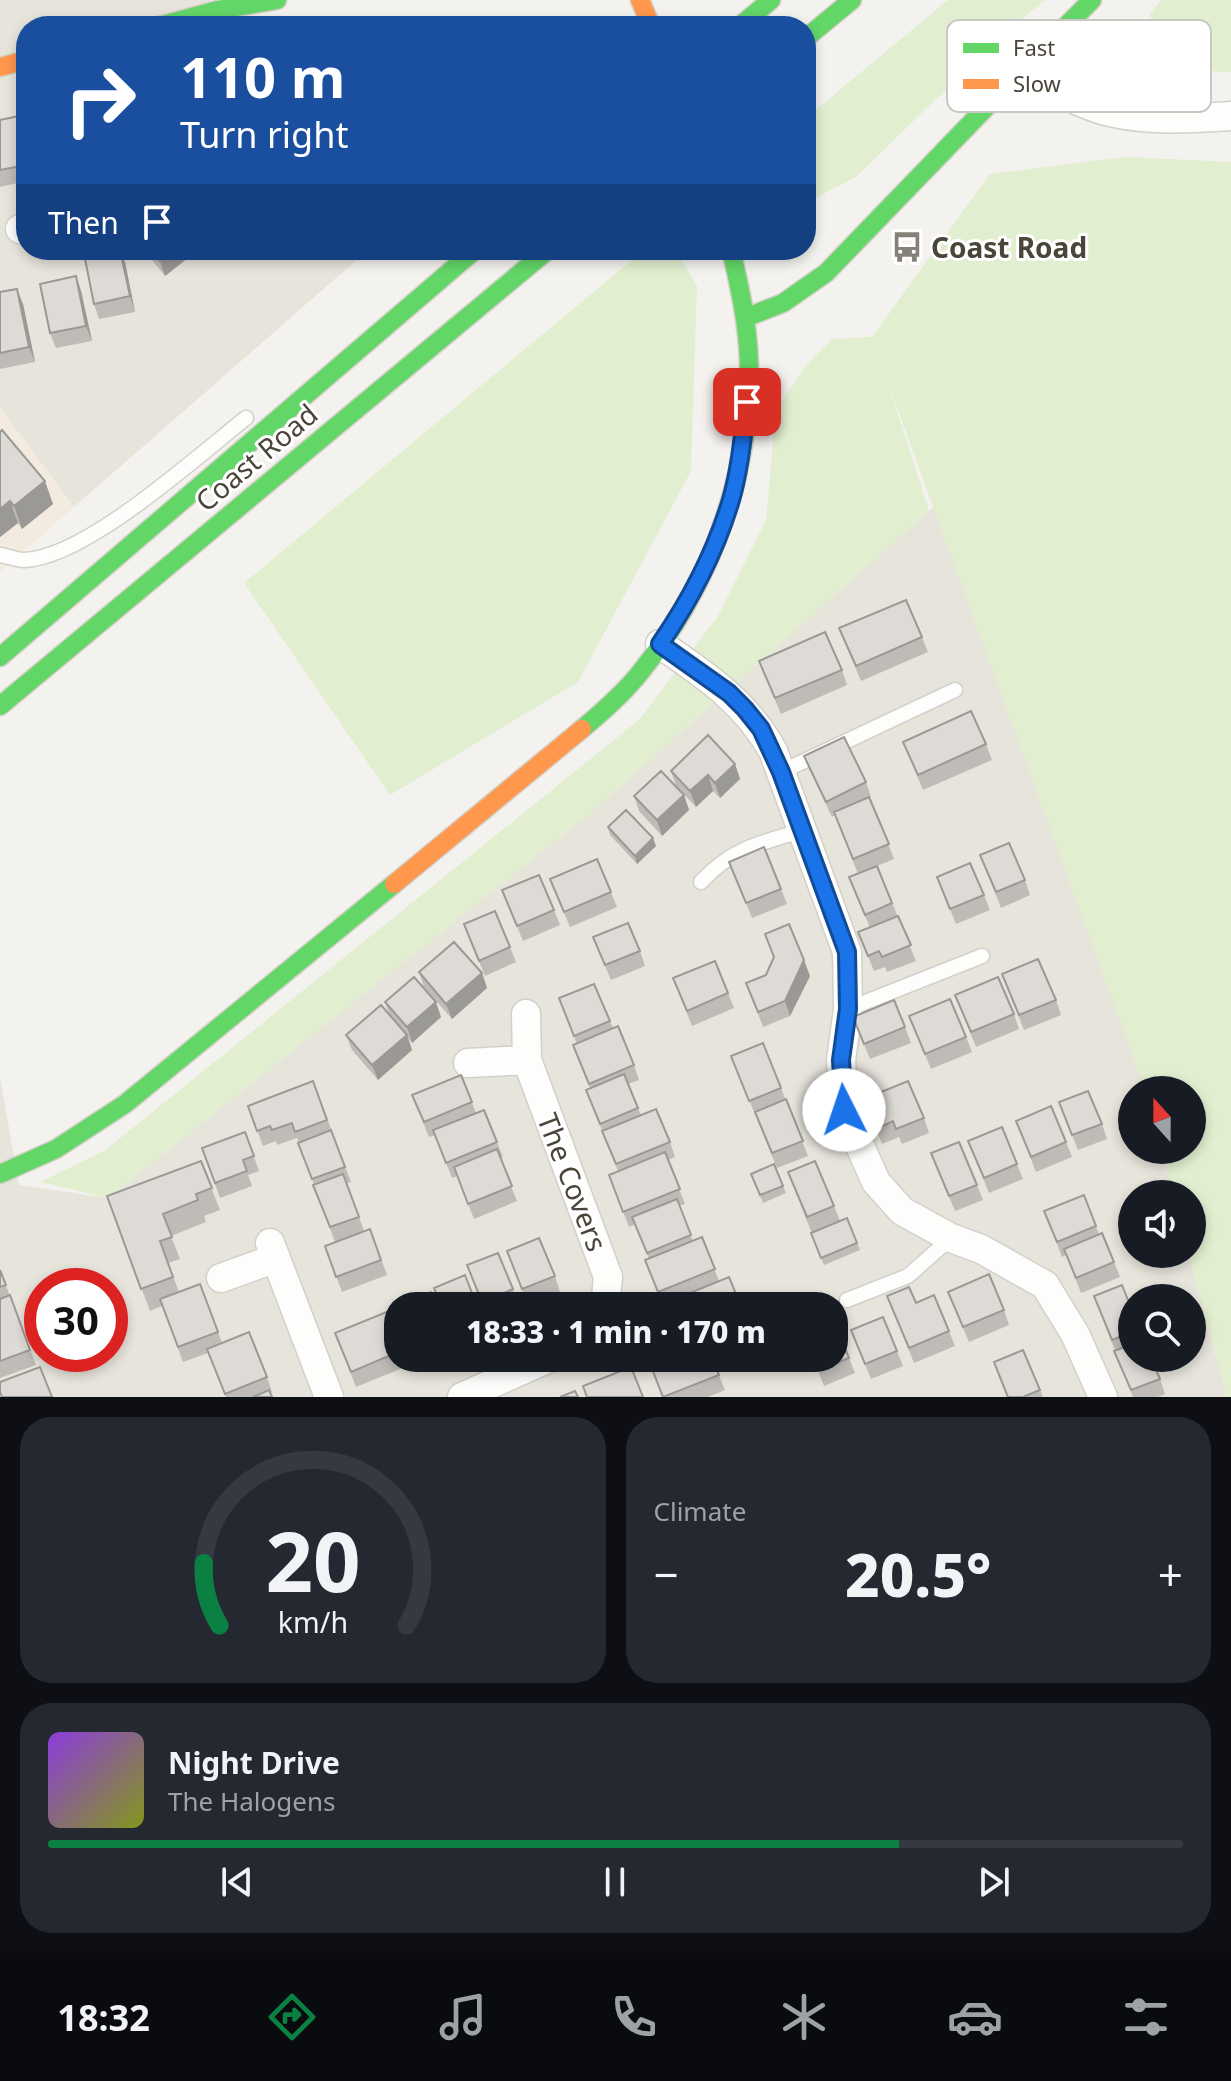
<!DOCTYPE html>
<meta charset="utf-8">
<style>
:root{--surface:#171b24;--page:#242831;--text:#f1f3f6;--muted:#9ea1a6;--line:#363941;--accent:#0b8043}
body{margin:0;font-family:"Noto Sans",sans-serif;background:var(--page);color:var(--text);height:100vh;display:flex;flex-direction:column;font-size:30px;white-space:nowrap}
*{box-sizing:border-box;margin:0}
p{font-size:26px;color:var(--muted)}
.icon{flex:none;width:44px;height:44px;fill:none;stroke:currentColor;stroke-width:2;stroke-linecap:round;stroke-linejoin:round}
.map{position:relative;height:1397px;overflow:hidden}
.panel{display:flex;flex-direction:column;gap:20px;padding:20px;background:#0d0f14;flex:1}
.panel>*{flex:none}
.hud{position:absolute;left:16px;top:16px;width:800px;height:244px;border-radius:32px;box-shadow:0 4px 12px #0003;background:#1a4fa0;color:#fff;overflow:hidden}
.needle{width:52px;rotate:339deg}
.controls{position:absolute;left:1118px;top:1076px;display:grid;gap:16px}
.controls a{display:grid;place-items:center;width:88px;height:88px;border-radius:50%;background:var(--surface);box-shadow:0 4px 12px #0003;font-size:40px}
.speed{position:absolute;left:24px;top:1268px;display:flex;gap:16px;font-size:40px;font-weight:700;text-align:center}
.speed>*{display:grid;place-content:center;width:104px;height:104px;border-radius:50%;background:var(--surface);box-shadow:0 4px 12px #0003;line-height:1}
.speed .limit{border:12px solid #d22;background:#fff;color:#111}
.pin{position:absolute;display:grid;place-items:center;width:68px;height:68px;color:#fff;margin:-34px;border-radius:16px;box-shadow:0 4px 12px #0006}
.me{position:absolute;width:88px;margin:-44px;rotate:356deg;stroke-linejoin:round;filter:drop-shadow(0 0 6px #0008)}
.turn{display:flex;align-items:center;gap:28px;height:168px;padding:0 32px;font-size:36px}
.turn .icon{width:104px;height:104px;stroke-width:2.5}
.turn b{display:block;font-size:56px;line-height:68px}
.then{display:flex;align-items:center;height:76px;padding:0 32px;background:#0003;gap:16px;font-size:30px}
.big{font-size:60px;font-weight:800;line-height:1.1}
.panel .card{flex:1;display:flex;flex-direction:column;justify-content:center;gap:12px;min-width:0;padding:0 28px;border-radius:32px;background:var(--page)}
.panel .dial{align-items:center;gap:0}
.dial svg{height:208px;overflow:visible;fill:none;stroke:var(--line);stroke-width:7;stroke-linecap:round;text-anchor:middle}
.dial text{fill:var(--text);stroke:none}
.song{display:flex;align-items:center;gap:24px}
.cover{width:96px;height:96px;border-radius:12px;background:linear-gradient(135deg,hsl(270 70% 55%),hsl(70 70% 35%))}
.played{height:8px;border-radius:4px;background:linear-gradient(90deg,var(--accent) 75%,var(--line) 75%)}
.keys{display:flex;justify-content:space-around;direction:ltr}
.heat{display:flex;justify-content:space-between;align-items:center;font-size:44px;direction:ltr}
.panel .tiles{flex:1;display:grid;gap:20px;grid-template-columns:1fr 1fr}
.card:last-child{grid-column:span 2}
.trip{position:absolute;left:384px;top:1292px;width:464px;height:80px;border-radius:32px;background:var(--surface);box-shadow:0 4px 12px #0003;font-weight:800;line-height:80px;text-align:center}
.tab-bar{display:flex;height:128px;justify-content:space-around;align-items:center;background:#090b0e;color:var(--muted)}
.tab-bar .icon{width:56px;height:56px}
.tab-bar .active{color:var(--accent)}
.tab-bar b{font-size:36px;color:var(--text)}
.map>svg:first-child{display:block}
</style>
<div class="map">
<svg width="1231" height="1397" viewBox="0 0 1231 1397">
<rect width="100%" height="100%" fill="#f4f2ee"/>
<path fill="#e7e4dc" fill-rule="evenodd" d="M0,0H210L215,26H26V250H368L74,507L0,408Z
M940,501L1145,1090H1132V1150H1162L1173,1194H1132V1254H1189L1227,1397H0V1077L19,1185L108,1198L588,815ZM42,1286H110V1354H42ZM1132,1298H1192V1358H1132ZM398,1306H834V1358H398Z"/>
<path fill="#f3ebdf" d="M0,408L74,507L0,572Z"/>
<path fill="#e1eecf" d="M948,0H1045L1003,34L857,176L806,203V118Z
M1161,0H1231V72C1192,76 1171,41 1149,15Z
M1125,157L1231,162V1397H1227L1189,1254H1192V1194H1173L1162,1150H1192V1090H1145L886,377L929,511L588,815L108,1198L40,1182L104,1151L640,719L718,616L766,520L776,410L807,364L832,339L872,337L990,174Z
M644,250H676L697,286L691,471L578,682L390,795L244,583Z"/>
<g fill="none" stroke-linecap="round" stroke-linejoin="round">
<defs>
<path id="lane" d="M0,555C7,556 17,560 24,560C86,558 196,457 246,418
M781,772L955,690
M701,882C731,849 760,843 801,831
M848,1009L982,956
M847,1300L908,1276L951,1238"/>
<path id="street" d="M1026,66C1044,80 1062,94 1083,103C1128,123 1183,119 1231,116
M20,229L26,228
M660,644C705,675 746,702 773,751L847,952L848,1009L841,1060L844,1110L876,1182L902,1211L951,1238L981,1249L1045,1285L1075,1334L1103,1397
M526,1014L527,1060L608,1277L605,1306
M468,1063L527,1060
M270,1243L329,1397
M221,1278L276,1258
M462,1397L549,1358"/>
<path id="fast" d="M159,26L218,10L277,0
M740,26L771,0
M806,38L852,0
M1026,66L1092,0
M745,318L783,303L826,273L1026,66
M0,657L475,250
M0,706L548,250
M582,729C602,712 623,694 639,674C709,588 751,476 749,364C748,325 740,288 731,250
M0,1174L56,1149L125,1104L394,884"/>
<path id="slow" d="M640,0L651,26
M0,67L26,60
M394,884L582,729"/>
</defs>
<use href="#lane" stroke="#d2d0cb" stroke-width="17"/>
<use href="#street" stroke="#d2d0cb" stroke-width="31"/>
<use href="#fast" stroke="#d3cfc5" stroke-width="21"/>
<use href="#slow" stroke="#d3cfc5" stroke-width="21"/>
<use href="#lane" stroke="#fdfdfc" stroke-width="14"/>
<use href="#street" stroke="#fdfdfc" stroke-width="28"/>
<use href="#fast" stroke="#63d668" stroke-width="18"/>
<use href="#slow" stroke="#ff974d" stroke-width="18"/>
</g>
<path fill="#bfbcb8" d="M0,120L24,131L26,140V181L0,187Z
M146,250H198L165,276L147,254Z
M125,262L135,312L99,319L94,304Z
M76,276L81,291L92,341L56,348L50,333Z
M0,292L23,304L35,362L0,369Z
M0,432L53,504L22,529L18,523L0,537Z
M839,628L922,637L928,652L861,681Z
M759,661L842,670L847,685L781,714Z
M903,742L986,744L992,760L923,790Z
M804,756L866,782L871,797L870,798L894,859L877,866L916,961L887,972L885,967L874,971L858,932L870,928L849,877L858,874L835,815L832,817L810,771Z
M735,764L740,779L720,798L713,791L696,807L676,786L671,771Z
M684,795L689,810L662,836L639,811L634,796Z
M608,827L656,846L637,864L610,835Z
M980,855L1025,880L1030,895L1001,908Z
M729,862L781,889L787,904L752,918Z
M937,877L984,895L990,910L956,924Z
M550,879L611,892L617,907L570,927Z
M502,890L554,910L560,925L523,941Z
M464,924L510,947L516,962L485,976Z
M593,937L640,951L645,966L611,980Z
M419,972L482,973L487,988L452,1019L424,987Z
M1002,974L1056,1000L1061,1015L1024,1030Z
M810,976L790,1016L763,1027L746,983Z
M673,978L728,993L734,1008L692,1026Z
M594,984L613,1028L634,1065L639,1080L628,1084L641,1115L670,1142L675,1157L668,1160L685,1204L679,1206L693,1241L702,1237L719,1281L666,1306H663L645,1260L649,1259L635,1224L629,1227L609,1175L618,1171L586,1090L590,1088L573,1045L577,1044L559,998Z
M955,995L1014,1014L1019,1029L976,1047Z
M385,1002L441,1017L412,1043L408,1038L412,1050L378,1080L352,1050L346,1035L389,1014Z
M909,1016L966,1037L972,1052L931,1069Z
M853,1017L905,1027L911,1043L870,1059Z
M763,1043L808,1156L777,1168L731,1056Z
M461,1075L476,1113L484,1110L503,1157L500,1158L517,1201L474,1219L457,1176L452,1178L435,1135L429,1137L412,1095Z
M313,1081L351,1182L347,1183L364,1231L370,1229L387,1275L342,1292L325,1246L335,1242L297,1138L277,1145L276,1141L263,1146L248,1106Z
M864,1099L924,1118L929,1133L902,1144L899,1137L882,1144Z
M1059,1102L1102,1124L1107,1139L1078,1150Z
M1016,1121L1066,1142L1072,1157L1036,1172Z
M245,1132L259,1171L248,1175L252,1186L220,1198L202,1148Z
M968,1141L1017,1164L1023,1179L989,1193Z
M931,1153L977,1185L983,1200L955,1211Z
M201,1161L220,1210L204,1216L206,1222L171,1236L180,1259L168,1263L179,1292L200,1284L222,1343L267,1377L272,1392L270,1393L272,1397H226L208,1353L183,1362L162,1306L150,1311L107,1196Z
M774,1164L786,1193L763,1203L751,1174Z
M788,1172L834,1206L840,1221L847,1218L860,1250L824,1265Z
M1084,1195L1099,1234L1114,1262L1120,1277L1081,1293L1066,1255L1062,1257L1044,1211Z
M507,1251L555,1276L560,1292L528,1305Z
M467,1265L513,1289L519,1305L516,1306H483Z
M0,1270L36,1365L0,1378Z
M948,1292L1004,1310L1009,1325L969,1342Z
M887,1296L949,1331L955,1346L914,1363Z
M1094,1296L1132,1310V1358L1160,1379L1165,1394L1158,1397H1133Z
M398,1319V1358H413L415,1363L356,1387L335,1333Z
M851,1330L897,1351L903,1366L871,1379Z
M1023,1350L1043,1397H1007L999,1377L994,1362Z
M712,1358L725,1390L708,1397H662Z
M813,1358H849L855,1373L824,1386Z"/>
<path fill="#9b9996" d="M19,116L24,131L26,140V152Z
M121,250L125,262L135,312L130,296Z
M173,250H198L165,276L160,261Z
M76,276L81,291L92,341L86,326Z
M17,289L23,304L35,362L29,347Z
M45,481L53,504L22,529L14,506Z
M10,501L18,523L0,537V509Z
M735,764L740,779L720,798L715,783Z
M708,775L713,791L696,807L690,791Z
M684,795L689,810L662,836L657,820Z
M653,838L656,846L637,864L635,856Z
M804,960L810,976L790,1016L785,1001Z
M482,973L487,988L452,1019L446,1004Z
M436,1002L441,1017L412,1043L407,1027Z
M407,1035L412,1050L378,1080L372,1065Z"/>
<path fill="#dedbd6" stroke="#9b9996" stroke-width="2" d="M19,116L26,152V165L0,170V120Z
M103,250H120L130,296L94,304L84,254Z
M151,250H173L160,261Z
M76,276L86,326L50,333L40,284Z
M17,289L29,347L0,353V292Z
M2,430L45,481L14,506L10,501L0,509V432Z
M906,600L922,637L856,666L839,628Z
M825,632L842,670L775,698L759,661Z
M971,711L986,744L918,775L903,742Z
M708,735L735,764L715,783L708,775L690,791L671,771Z
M844,737L866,782L826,802L804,756Z
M661,771L684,795L657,820L634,796Z
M869,797L889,844L853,859L834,812Z
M626,810L653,838L635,856L608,827Z
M1009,843L1025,880L996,892L980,855Z
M764,847L781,889L746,903L729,862Z
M597,859L611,892L564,912L550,879Z
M970,863L984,895L950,909L937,877Z
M877,866L892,903L865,915L849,877Z
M539,875L554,910L517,926L502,890Z
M495,911L510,947L479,961L464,924Z
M898,916L911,945L882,957L879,951L868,956L858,932Z
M628,923L640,951L605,965L593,937Z
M789,924L804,960L785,1001L758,1012L746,983L766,975L774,957L765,934Z
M454,942L482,973L446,1004L419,972Z
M1038,959L1056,1000L1019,1015L1002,974Z
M715,961L728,993L687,1011L673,978Z
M414,977L436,1002L407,1027L385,1002Z
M998,977L1014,1014L971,1032L955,995Z
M594,984L610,1021L574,1036L559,998Z
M950,999L966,1037L925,1054L909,1016Z
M894,1000L905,1027L864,1044L853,1017Z
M381,1005L407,1035L372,1065L346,1035Z
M618,1026L634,1065L589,1084L573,1045Z
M763,1043L781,1088L749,1101L731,1056Z
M624,1074L638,1108L600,1124L586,1090Z
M461,1075L472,1102L424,1122L412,1095Z
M313,1081L327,1120L295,1132L292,1123L272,1130L270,1126L257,1131L248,1106Z
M908,1081L924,1118L896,1129L893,1121L876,1129L864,1099Z
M1088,1091L1102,1124L1072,1135L1059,1102Z
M786,1099L803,1141L772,1153L755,1112Z
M1051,1106L1066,1142L1031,1157L1016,1121Z
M656,1109L670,1142L616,1164L602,1131Z
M484,1110L497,1142L446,1163L433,1130Z
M1002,1127L1017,1164L984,1178L968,1141Z
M331,1130L345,1167L312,1179L298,1143Z
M245,1132L254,1156L243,1160L247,1171L215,1183L202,1148Z
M959,1142L977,1185L949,1196L931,1153Z
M497,1149L512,1186L468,1204L454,1167Z
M665,1152L680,1189L623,1212L609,1175Z
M201,1161L212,1188L196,1194L198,1200L163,1214L172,1237L160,1241L173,1277L141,1289L107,1196Z
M815,1161L834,1206L807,1217L788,1172Z
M774,1164L783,1186L760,1195L751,1174Z
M343,1174L359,1217L330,1227L313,1185Z
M1084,1195L1096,1226L1057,1242L1044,1211Z
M677,1199L691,1235L647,1253L632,1217Z
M847,1218L857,1243L821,1258L811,1233Z
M370,1229L381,1260L336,1277L325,1246Z
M1102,1233L1114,1262L1076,1278L1064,1249Z
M702,1237L715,1269L658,1292L645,1260Z
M539,1238L555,1276L522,1289L507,1251Z
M498,1253L513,1289L482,1302L467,1265Z
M0,1270L6,1285L0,1287Z
M989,1274L1004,1310L963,1327L948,1292Z
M465,1275L477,1306H442L434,1288Z
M729,1277L741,1306H683L680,1297Z
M200,1284L218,1332L178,1347L160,1299Z
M1122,1285L1132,1310V1332L1112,1340L1094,1296Z
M909,1287L916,1303L934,1295L949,1331L909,1348L887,1296Z
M431,1292L436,1306H401V1304Z
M10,1295L30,1350L0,1361V1299Z
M394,1309L398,1319V1352L351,1372L335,1333Z
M883,1317L897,1351L865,1364L851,1330Z
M836,1325L849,1358L819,1370L813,1358H834V1326Z
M249,1332L267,1377L225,1394L207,1349Z
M1132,1344V1358H1151L1160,1379L1131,1390L1114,1351Z
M1023,1350L1040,1390L1023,1397H1008L994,1362Z
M657,1358H712L719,1375L663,1397L649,1361Z
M40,1367L52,1397H2L0,1392V1382Z
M631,1367L643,1397H587L583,1386Z
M269,1390L272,1397H253Z
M575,1391L578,1397H560Z"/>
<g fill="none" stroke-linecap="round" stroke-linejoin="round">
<defs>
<path id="route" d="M747,402C743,434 740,469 731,500C715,553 691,599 660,644L729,693L745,709L761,729L781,772L847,952L848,1009L841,1060L844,1110"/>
</defs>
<use href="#route" stroke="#114b97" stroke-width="20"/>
<use href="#route" stroke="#1a73e8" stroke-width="14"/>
</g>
<defs>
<symbol id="bus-bare" viewBox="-9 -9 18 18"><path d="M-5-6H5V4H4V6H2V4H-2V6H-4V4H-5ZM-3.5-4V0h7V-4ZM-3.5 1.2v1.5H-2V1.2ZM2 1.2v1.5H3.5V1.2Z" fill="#868178" stroke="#fff" stroke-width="2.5" paint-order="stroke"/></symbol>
</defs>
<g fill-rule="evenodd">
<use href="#bus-bare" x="885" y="225" width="44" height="44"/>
</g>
<g text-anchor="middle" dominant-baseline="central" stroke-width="6" stroke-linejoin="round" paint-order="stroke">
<g font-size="28" font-weight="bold" fill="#4b4439" stroke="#fff" text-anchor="start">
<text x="931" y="247">Coast Road</text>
</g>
<g font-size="28" fill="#4b4439" stroke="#fff">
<text transform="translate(256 457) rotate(-40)">Coast Road</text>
<text transform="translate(573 1182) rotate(69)">The Covers</text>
</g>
</g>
<rect x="947" y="20" width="264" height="92" rx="12" fill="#fff" stroke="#c9c7c4" stroke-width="2"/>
<rect x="963" y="43" width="36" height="10" fill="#63d668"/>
<rect x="963" y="79" width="36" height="10" fill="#ff974d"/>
<g font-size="22" fill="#4b4439">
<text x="1013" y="56">Fast</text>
<text x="1013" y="92">Slow</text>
</g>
</svg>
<div class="controls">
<a><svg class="needle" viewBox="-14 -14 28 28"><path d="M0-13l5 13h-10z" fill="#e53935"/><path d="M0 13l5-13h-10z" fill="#9ea1a6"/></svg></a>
<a><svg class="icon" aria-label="sound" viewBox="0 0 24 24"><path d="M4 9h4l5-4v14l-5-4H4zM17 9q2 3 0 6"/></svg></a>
<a><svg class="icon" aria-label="search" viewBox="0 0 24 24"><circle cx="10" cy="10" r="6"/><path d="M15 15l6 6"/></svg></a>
</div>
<div class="speed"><div class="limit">30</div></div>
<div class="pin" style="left:747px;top:402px;background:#d93025"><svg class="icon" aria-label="arrive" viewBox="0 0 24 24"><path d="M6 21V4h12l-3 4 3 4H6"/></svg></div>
<svg class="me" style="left:844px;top:1110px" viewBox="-20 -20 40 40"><circle r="19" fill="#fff"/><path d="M0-13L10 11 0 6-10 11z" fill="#1a73e8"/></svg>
<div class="trip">18:33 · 1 min · 170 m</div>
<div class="hud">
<div class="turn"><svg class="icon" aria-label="right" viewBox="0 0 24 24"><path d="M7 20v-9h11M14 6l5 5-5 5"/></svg><div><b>110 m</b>Turn right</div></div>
<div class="then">Then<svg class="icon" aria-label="arrive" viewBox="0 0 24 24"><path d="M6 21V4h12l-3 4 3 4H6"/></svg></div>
</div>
</div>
<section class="panel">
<div class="tiles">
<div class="card dial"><svg viewBox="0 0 100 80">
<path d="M14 69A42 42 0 1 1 86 69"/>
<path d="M14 69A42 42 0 0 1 8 45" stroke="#0b8043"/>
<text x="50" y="56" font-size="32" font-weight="700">20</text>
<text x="50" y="72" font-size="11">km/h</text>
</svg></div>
<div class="card"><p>Climate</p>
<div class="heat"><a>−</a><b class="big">20.5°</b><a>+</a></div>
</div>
<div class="card">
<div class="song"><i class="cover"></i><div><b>Night Drive</b><p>The Halogens</p></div></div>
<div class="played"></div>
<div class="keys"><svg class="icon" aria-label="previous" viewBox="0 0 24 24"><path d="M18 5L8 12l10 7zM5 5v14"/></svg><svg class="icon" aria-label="pause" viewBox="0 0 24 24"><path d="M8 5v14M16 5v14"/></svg><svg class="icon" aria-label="next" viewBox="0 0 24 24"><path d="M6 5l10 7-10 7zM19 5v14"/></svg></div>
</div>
</div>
</section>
<nav class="tab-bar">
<b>18:32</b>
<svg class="icon active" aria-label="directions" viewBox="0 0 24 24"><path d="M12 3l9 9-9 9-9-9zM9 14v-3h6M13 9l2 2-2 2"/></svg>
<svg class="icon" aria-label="music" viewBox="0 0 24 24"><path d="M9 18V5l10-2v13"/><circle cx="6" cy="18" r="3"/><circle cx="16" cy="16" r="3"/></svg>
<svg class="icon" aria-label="phone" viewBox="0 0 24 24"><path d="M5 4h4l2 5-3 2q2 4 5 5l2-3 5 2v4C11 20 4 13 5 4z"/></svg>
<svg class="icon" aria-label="climate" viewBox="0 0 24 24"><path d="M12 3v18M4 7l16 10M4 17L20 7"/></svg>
<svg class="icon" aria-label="car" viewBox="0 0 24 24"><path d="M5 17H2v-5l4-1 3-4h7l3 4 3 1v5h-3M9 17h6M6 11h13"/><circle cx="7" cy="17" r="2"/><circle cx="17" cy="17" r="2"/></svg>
<svg class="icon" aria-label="filters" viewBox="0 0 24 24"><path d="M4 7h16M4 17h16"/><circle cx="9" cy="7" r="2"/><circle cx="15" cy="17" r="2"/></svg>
</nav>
